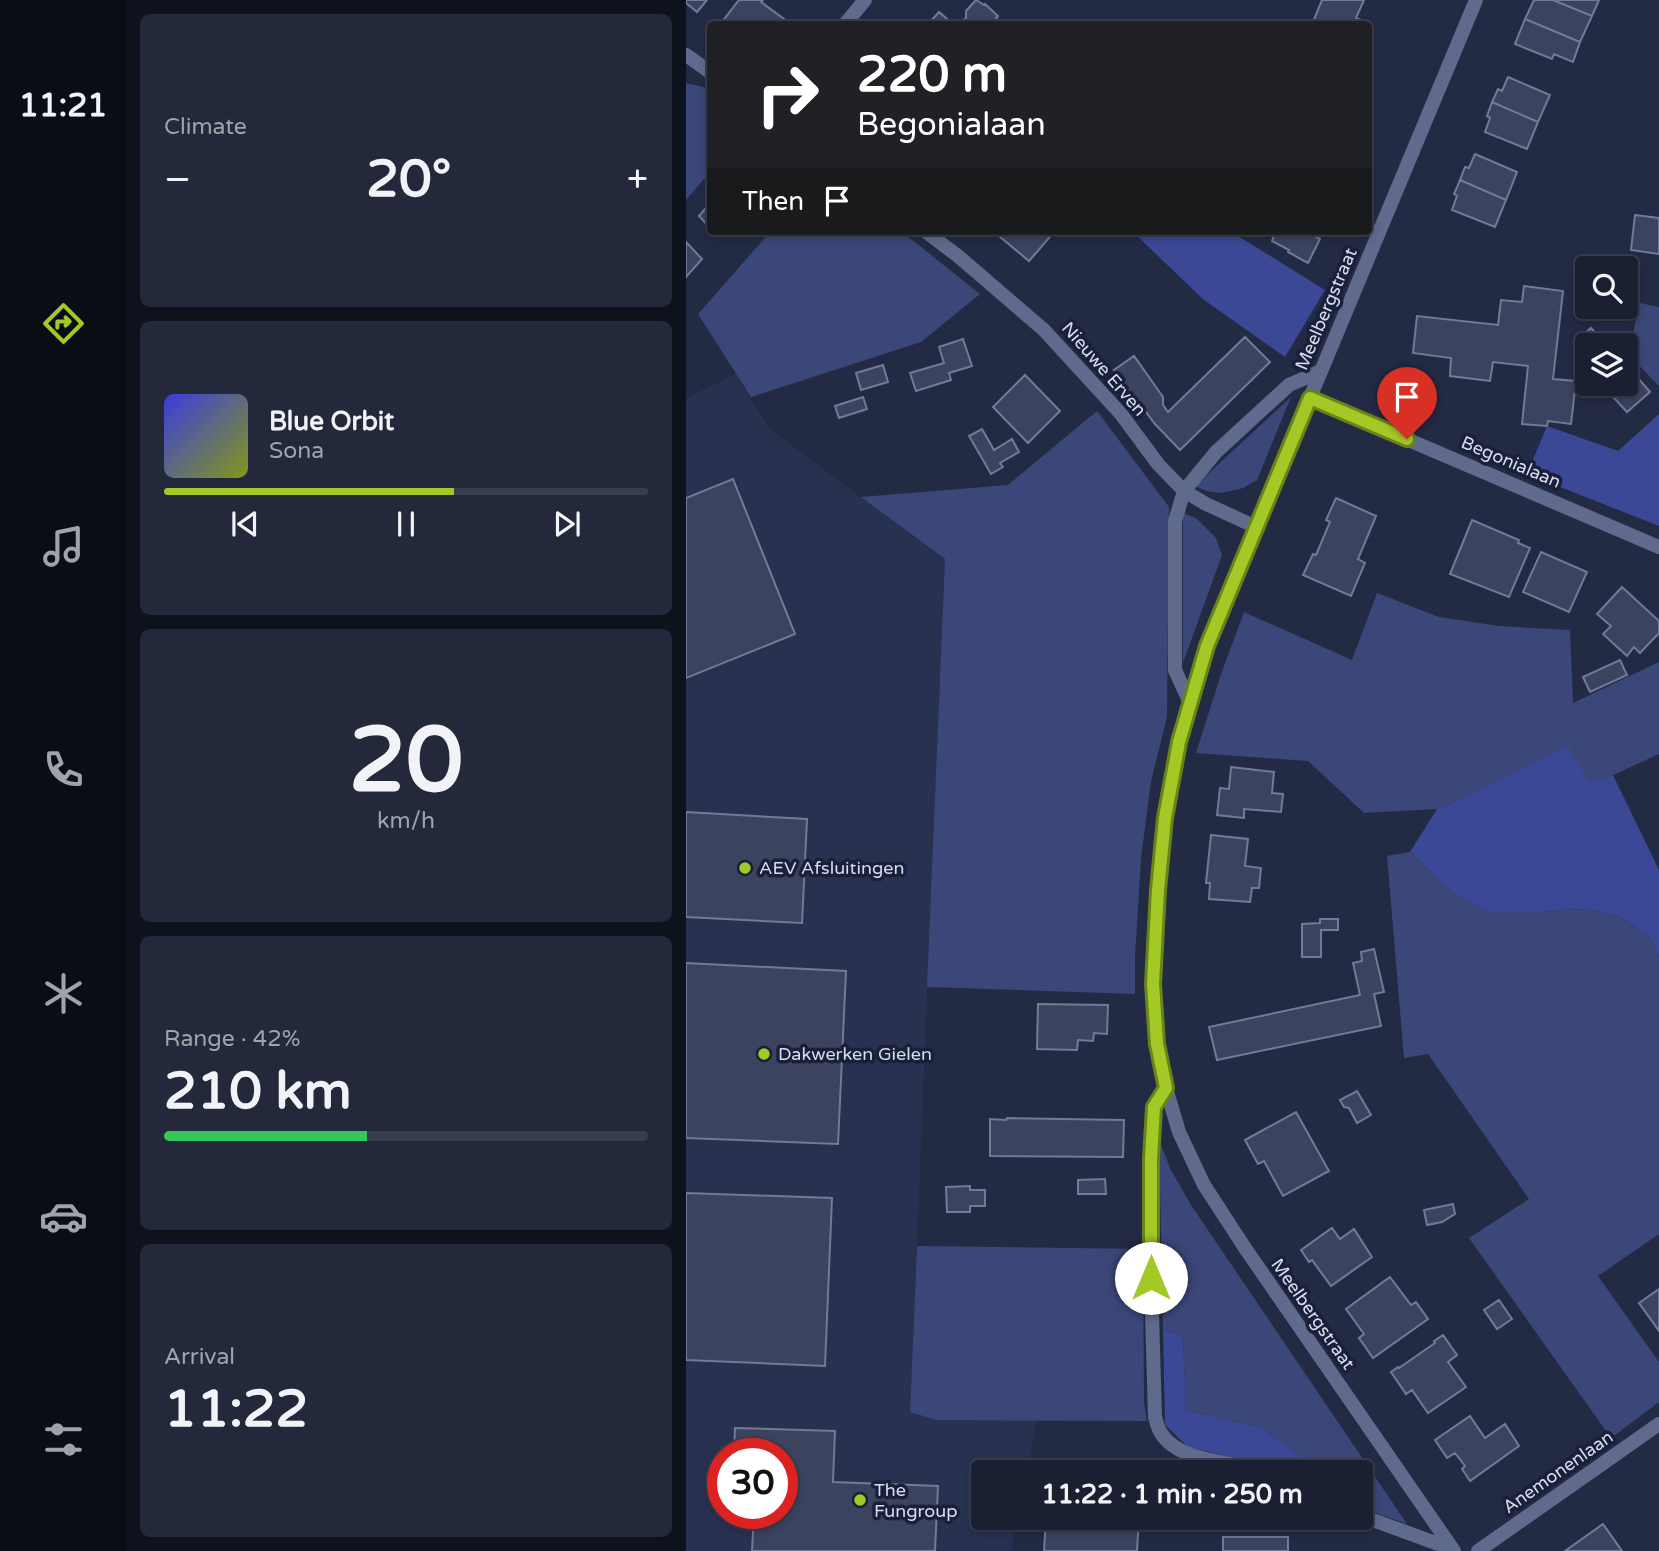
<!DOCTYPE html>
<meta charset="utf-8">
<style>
:root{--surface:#1a2032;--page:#23283a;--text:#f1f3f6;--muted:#9fa3ac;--line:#383e4d;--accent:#a3c927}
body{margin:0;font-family:"Varela Round",sans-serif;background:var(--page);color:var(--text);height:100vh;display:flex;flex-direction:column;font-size:26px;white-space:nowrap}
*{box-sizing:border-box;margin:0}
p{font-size:23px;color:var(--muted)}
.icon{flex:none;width:38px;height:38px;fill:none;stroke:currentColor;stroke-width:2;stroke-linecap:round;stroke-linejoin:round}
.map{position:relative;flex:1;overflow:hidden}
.details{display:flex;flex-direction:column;gap:14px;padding:14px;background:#0e121c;width:560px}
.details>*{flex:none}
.banner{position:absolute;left:21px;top:21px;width:665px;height:214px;border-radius:7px;box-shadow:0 4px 10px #0003,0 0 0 2px var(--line);background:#202124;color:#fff;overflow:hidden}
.controls{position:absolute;left:889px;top:256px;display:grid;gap:14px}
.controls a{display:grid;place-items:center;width:63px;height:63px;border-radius:7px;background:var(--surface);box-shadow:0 4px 10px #0003,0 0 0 2px var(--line);font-size:35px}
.speed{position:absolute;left:21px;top:1438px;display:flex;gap:14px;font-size:35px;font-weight:700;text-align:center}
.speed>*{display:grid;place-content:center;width:91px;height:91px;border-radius:50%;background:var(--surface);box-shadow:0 4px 10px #0003,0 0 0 2px var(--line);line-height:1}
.speed .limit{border:10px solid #d22;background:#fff;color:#111}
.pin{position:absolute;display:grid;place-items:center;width:60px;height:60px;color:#fff;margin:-72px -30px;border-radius:50% 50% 50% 0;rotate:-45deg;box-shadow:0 0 7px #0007}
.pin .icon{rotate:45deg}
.me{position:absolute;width:77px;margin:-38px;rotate:0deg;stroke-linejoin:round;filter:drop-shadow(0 0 5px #0008)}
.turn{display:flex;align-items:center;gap:24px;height:147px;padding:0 35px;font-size:32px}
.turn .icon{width:91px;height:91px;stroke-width:2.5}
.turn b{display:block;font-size:49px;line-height:60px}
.then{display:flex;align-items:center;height:66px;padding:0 35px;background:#0003;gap:14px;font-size:26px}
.big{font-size:52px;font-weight:800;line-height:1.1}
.details .card{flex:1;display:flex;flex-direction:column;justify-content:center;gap:10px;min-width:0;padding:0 24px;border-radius:10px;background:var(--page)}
.details .dial{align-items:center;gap:0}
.dial b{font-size:91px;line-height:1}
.song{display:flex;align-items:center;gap:21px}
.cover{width:84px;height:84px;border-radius:10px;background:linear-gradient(135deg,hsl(240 70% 55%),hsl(70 70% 35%))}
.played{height:7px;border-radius:4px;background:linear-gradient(90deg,var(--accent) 60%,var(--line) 60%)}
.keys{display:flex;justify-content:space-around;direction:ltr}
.heat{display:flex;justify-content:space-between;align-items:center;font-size:38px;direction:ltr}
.charge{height:10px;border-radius:5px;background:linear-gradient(90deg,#34c759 42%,var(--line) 0)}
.trip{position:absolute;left:285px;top:1460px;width:402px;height:70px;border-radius:7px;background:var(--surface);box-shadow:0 4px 10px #0003,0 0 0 2px var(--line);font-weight:800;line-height:70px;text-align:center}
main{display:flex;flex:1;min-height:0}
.dock{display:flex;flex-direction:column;width:126px;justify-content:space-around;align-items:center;background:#0a0d14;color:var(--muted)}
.dock .icon{width:49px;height:49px}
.dock .active{color:var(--accent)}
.dock b{font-size:32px;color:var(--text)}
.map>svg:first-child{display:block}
</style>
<main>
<nav class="dock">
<b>11:21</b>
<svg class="icon active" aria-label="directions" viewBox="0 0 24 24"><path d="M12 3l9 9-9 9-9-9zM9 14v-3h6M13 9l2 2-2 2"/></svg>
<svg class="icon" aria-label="music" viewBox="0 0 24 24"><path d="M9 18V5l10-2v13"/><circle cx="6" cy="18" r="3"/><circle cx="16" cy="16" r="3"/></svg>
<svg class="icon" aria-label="phone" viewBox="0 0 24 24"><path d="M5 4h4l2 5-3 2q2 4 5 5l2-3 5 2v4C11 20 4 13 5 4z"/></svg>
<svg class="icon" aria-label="climate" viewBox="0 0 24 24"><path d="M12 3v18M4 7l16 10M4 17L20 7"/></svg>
<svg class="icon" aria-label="car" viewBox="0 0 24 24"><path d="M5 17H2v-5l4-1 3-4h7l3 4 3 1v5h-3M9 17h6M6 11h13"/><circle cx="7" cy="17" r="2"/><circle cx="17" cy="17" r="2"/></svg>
<svg class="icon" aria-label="filters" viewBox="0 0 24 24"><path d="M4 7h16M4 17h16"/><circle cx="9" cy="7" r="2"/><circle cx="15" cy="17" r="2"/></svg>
</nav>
<section class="details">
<div class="card"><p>Climate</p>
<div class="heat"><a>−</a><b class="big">20°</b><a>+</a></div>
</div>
<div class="card">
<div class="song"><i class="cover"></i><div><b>Blue Orbit</b><p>Sona</p></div></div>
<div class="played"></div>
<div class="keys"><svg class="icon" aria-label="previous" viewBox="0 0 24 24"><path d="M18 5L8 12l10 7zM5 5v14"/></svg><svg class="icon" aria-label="pause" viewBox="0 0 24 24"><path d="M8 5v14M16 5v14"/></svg><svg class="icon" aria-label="next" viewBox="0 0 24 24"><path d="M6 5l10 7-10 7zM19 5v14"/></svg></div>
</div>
<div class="card dial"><b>20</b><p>km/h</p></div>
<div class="card"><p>Range · 42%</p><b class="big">210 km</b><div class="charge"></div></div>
<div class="card"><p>Arrival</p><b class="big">11:22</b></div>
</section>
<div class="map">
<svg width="973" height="1551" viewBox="0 0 973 1551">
<rect width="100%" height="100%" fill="#232a43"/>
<path fill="#293151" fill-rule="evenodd" d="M50,374L83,428L247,551L259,559L224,1412L250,1420H351L341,1472H298V1517H332L325,1551H0V398ZM37,1454H96V1514H37Z"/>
<path fill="#3b4779" d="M0,83L17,87L24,91V172L0,200Z
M85,231H215L294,294L235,342L65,397L12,314Z
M954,303L973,307V386L942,354Z
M605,397L571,480L557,488L536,493L520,491L509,486Z
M411,411L483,507L481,717L465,781L455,859L449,957V994L241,987L259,559L175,497L322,485Z
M497,513L510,518L530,538L536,555L497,663Z
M691,593L753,617L813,626L884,630L887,703L973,662V754L927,775L902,783L883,747L765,804L751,809L678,813L622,761L510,753L535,674L558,612L666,660Z
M724,852L766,892L853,912L887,909L906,910L933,916L961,934L973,957V1234L912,1276L973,1362V1402L925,1438L783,1238L843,1199L742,1054L718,1058L701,856Z
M473,1140L485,1170L505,1205L721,1524L676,1508V1472H640L573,1427L500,1410L497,1337L477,1329Z
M231,1246L457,1249L458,1402L461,1421L250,1420L224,1412Z"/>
<path fill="#3b4895" d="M446,231H544L639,290L599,357L518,300Z
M973,414V526L841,474L861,426L932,451Z
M883,746L902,782L927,775L973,870V957L961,934L933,916L906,910L887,909L853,912L801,911L766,892L724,852L751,809L765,804Z
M477,1329L497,1337L500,1410L573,1427L640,1472H595L584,1466L502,1447L479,1425Z"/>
<path fill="#3c435f" stroke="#727a99" stroke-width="2" d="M0,0H21L11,12L0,3Z
M53,0H77L75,2L105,24H40L36,22Z
M290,0L298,5L299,4L312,16L310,18L318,24H270L280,18V11Z
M636,0H678L670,18L678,21L676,24H617L619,20L627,22Z
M848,0H867L906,16L894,42L839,19Z
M867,0H913L906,16Z
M253,12L267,24H242Z
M839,19L894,42L887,62L868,54L866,59L829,44Z
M822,77L864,95L852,122L806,102L812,89L816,91Z
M806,102L852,122L841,149L799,132L804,118L801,116Z
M789,154L831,172L820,200L774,180L779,167L783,168Z
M774,180L820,200L809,227L766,210L771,196L768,194Z
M24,203V228L13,216Z
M949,215L973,218V254L945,250Z
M307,231H369L343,261Z
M590,231H619L634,239L622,263L602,252L603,250L586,241Z
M0,242L16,259L0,277Z
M838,286L877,291L867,379L890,381L885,424L862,421L861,426L836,424L842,366L807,362L804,381L764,376L765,358L727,353L731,316L812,325L815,300L836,302Z
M905,328L920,345H901V353L894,345L901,338L898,334Z
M559,337L584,362L494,450L469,424L428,370L448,356L477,397V405L482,412Z
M277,339L286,366L263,373L265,380L230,391L224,373L258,363L253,347Z
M940,364L964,392L941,412L914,383H940Z
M197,365L202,382L175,390L170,373Z
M339,375L374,411L342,443L307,407Z
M177,397L181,409L153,418L149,406Z
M296,429L308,450L326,439L333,452L314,463L317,467L305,474L283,436Z
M47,479L109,634L0,678V498Z
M650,498L690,516L672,559L679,563L665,596L617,575L627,554L630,555L644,522L640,520Z
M786,520L833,540L832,543L844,548L823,597L764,574Z
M855,552L901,572L883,612L837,592Z
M936,587L973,621V633L954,653L948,647L941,656L917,634L925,626L911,614Z
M934,660L941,675L904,692L897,677Z
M545,767L588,772L586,793L597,794L595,812L558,809V818L531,815L534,788L543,789Z
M0,812L121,819L116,923L0,917Z
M525,835L562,839L559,866L575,868L573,888H566L564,902L523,899L524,883H520Z
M634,919H652V930H635V957H616V924L634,923Z
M688,949L698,992L688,994L695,1026L531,1060L523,1027L674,995L667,963L676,961L675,952Z
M0,963L160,971L152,1144L0,1138Z
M352,1004L422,1005L421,1034L408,1033L407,1041L392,1040L391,1050L351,1049Z
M671,1091L685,1115L671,1123L663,1108L658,1107L654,1100Z
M610,1112L643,1171L597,1196L578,1161L572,1164L559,1140Z
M321,1118L438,1120L437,1157L304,1156V1119L320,1120Z
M419,1179L420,1194H392V1180Z
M284,1186V1190H299V1206H284V1212H261L260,1187Z
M0,1193L146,1198L139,1366L0,1360Z
M767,1204L769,1214L756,1222L741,1225L738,1210Z
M646,1228L654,1239L668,1229L686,1257L645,1286L626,1260L623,1262L615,1250Z
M704,1277L725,1305L730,1302L742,1319L687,1358L673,1338L678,1334L660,1309Z
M973,1289V1331L953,1303Z
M813,1300L826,1319L811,1329L798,1310Z
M757,1335L771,1355L762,1362L780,1387L742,1413L726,1390L720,1394L705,1372L712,1367L713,1368L749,1343L748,1341Z
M784,1416L799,1438L819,1424L833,1446L784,1481L776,1469L779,1466L769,1453L761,1458L749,1440Z
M49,1428L149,1431L147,1482L252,1486L249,1551H66L68,1514H96V1454H48Z
M417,1517H453L451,1551H358L360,1518L417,1521Z
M917,1524L936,1551H879Z
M537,1537H602V1551H537Z"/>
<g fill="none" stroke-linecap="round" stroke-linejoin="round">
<path stroke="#606a8d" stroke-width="14" d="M504,703L489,670V521L498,491L530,452L603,385L635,371"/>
<path stroke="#606a8d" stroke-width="14" d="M159,24L179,0
M0,55L24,72
M239,231L272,256L358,330L435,414L472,464L498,491L520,504L570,527
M624,398L973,547
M480,1088L468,1107L465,1159V1278L469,1417C471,1423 472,1429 475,1433C494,1464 548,1460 578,1472
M676,1516L766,1549
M768,1551L559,1248L518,1185L493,1132L480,1088L471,1044L467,984L472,890L479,818L493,742L521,646L570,527L790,0
M792,1551L973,1424"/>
</g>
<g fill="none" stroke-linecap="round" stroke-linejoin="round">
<defs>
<path id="route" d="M465,1278V1159L468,1107L480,1088L471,1044L467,984L472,890L479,818L493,742L521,646L624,398L721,439"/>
</defs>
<use href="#route" stroke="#6a8319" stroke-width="18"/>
<use href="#route" stroke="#a3c927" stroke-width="12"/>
</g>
<g fill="#a3c927" stroke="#1a2039" stroke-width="2.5">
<circle cx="59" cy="868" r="7"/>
<circle cx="78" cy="1054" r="7"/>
<circle cx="174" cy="1500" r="7"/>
</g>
<g text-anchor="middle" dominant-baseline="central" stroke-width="7" stroke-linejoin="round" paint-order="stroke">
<g font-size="18" fill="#d8ddee" stroke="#1a2039">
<text transform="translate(640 309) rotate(-67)">Meelbergstraat</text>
<text transform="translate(418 369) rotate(49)">Nieuwe Erven</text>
<text transform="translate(825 462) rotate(23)">Begonialaan</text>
<text transform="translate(627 1314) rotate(55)">Meelbergstraat</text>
<text transform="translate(872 1472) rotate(-35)">Anemonenlaan</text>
</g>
<g font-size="18" fill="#d8ddee" stroke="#1a2039" text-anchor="start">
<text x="73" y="868">AEV Afsluitingen</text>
<text x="92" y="1054">Dakwerken Gielen</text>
<text x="188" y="1490">The<tspan x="188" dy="21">Fungroup</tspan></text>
</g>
</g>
</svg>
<div class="controls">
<a><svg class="icon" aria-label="search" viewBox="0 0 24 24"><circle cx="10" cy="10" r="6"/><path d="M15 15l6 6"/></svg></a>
<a><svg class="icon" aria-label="layers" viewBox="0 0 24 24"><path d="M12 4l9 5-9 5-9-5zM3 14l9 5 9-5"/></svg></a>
</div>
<div class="speed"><div class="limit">30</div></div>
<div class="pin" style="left:721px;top:439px;background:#d93025"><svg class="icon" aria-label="arrive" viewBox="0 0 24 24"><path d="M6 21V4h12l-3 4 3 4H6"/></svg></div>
<svg class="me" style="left:465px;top:1278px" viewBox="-20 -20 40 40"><circle r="19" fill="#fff"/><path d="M0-13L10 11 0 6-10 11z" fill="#a3c927"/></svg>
<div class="trip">11:22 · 1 min · 250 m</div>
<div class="banner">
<div class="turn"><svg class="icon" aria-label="right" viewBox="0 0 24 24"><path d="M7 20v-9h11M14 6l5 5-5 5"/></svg><div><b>220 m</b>Begonialaan</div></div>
<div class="then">Then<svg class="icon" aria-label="arrive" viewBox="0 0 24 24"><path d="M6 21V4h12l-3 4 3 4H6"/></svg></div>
</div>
</div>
</main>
